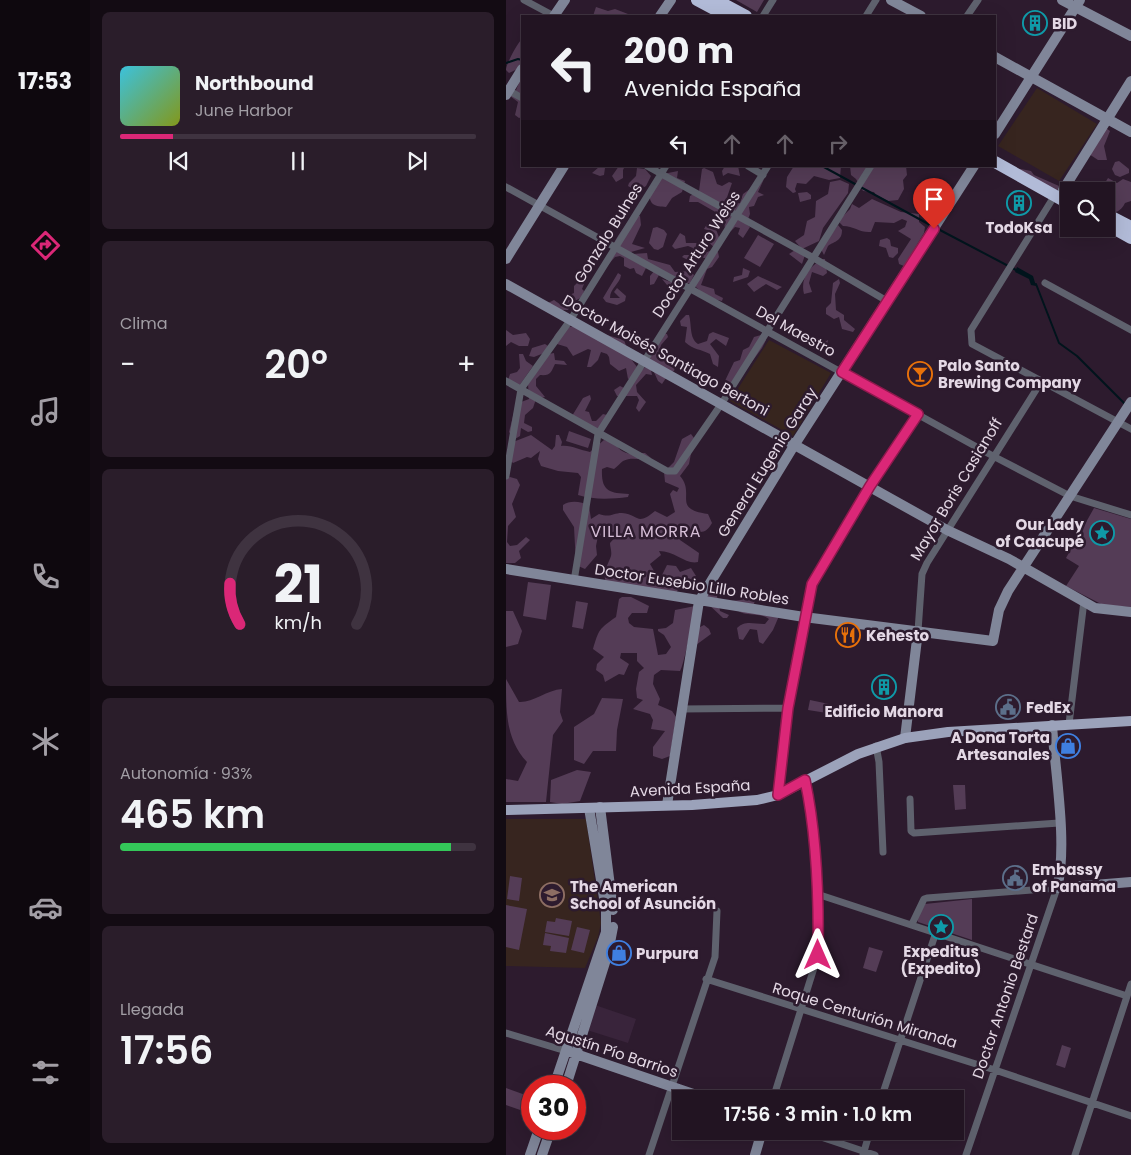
<!DOCTYPE html>
<html lang="es">
<meta charset="utf-8">
<style>
:root{--surface:#221422;--page:#2a1d2a;--text:#f1f3f6;--muted:#a29ea5;--line:#3f3340;--accent:#db2777}
body{margin:0;font-family:Poppins,sans-serif;background:var(--page);color:var(--text);height:100vh;display:flex;flex-direction:column;font-size:19px;white-space:nowrap}
*{box-sizing:border-box;margin:0}
p{font-size:16px;color:var(--muted)}
.icon{flex:none;width:28px;height:28px;fill:none;stroke:currentColor;stroke-width:2;stroke-linecap:round;stroke-linejoin:round}
.map{position:relative;flex:1;overflow:hidden}
.panel{display:flex;flex-direction:column;gap:12px;padding:12px;background:#130b13;width:416px}
.panel>*{flex:none}
.hud{position:absolute;left:15px;top:15px;width:475px;height:152px;border-radius:0px;box-shadow:0 5px 20px #0002,0 0 0 1px var(--line);background:#221422;color:var(--text);overflow:hidden}
.controls{position:absolute;left:554px;top:182px;display:grid;gap:10px}
.controls a{display:grid;place-items:center;width:55px;height:55px;border-radius:0px;background:var(--surface);box-shadow:0 5px 20px #0002,0 0 0 1px var(--line);font-size:25px}
.speed{position:absolute;left:15px;top:1075px;display:flex;gap:10px;font-size:25px;font-weight:700;text-align:center}
.speed>*{display:grid;place-content:center;width:65px;height:65px;border-radius:50%;background:var(--surface);box-shadow:0 5px 20px #0002,0 0 0 1px var(--line);line-height:1}
.speed .limit{border:8px solid #d22;background:#fff;color:#111}
.pin{position:absolute;display:grid;place-items:center;width:42px;height:42px;color:#fff;margin:-51px -21px;border-radius:50% 50% 50% 0;rotate:-45deg;box-shadow:0 0 5px #0007}
.pin .icon{rotate:45deg}
.me{position:absolute;width:55px;margin:-28px;rotate:0deg;stroke-linejoin:round;filter:drop-shadow(0 0 4px #0008)}
.turn{display:flex;align-items:center;gap:18px;height:105px;padding:0 20px;font-size:22px}
.turn .icon{width:65px;height:65px;stroke-width:2.5}
.turn b{display:block;font-size:35px;line-height:42px}
.lanes{display:flex;align-items:center;height:48px;padding:0 20px;background:#0003;justify-content:center;gap:25px;direction:ltr}
.lanes .off{opacity:.35}
.big{font-size:38px;font-weight:600;line-height:1.1}
.panel .tile{flex:1;display:flex;flex-direction:column;justify-content:center;gap:8px;min-width:0;padding:0 18px;border-radius:8px;background:var(--page)}
.panel .dial{align-items:center;gap:0}
.dial svg{height:130px;overflow:visible;fill:none;stroke:var(--line);stroke-width:7;stroke-linecap:round;text-anchor:middle}
.dial text{fill:var(--text);stroke:none}
.song{display:flex;align-items:center;gap:15px}
.cover{width:60px;height:60px;border-radius:8px;background:linear-gradient(135deg,hsl(190 70% 55%),hsl(70 70% 35%))}
.played{height:5px;border-radius:2px;background:linear-gradient(90deg,var(--accent) 15%,var(--line) 15%)}
.keys{display:flex;justify-content:space-around;direction:ltr}
.heat{display:flex;justify-content:space-between;align-items:center;font-size:28px;direction:ltr}
.charge{height:8px;border-radius:4px;background:linear-gradient(90deg,#34c759 93%,var(--line) 0)}
.trip{position:absolute;left:166px;top:1090px;width:292px;height:50px;border-radius:0px;background:var(--surface);box-shadow:0 5px 20px #0002,0 0 0 1px var(--line);font-weight:600;line-height:50px;text-align:center}
main{display:flex;flex:1;min-height:0}
.menu{display:flex;flex-direction:column;width:90px;justify-content:space-around;align-items:center;background:#0e080e;color:var(--muted)}
.menu .icon{width:35px;height:35px}
.menu .active{color:var(--accent)}
.menu b{font-size:22px;color:var(--text)}
.map>svg:first-child{display:block}
</style>
<main>
<nav class="menu">
<b>17:53</b>
<svg class="icon active" aria-label="directions" viewBox="0 0 24 24"><path d="M12 3l9 9-9 9-9-9zM9 14v-3h6M13 9l2 2-2 2"/></svg>
<svg class="icon" aria-label="music" viewBox="0 0 24 24"><path d="M9 18V5l10-2v13"/><circle cx="6" cy="18" r="3"/><circle cx="16" cy="16" r="3"/></svg>
<svg class="icon" aria-label="phone" viewBox="0 0 24 24"><path d="M5 4h4l2 5-3 2q2 4 5 5l2-3 5 2v4C11 20 4 13 5 4z"/></svg>
<svg class="icon" aria-label="climate" viewBox="0 0 24 24"><path d="M12 3v18M4 7l16 10M4 17L20 7"/></svg>
<svg class="icon" aria-label="car" viewBox="0 0 24 24"><path d="M5 17H2v-5l4-1 3-4h7l3 4 3 1v5h-3M9 17h6M6 11h13"/><circle cx="7" cy="17" r="2"/><circle cx="17" cy="17" r="2"/></svg>
<svg class="icon" aria-label="filters" viewBox="0 0 24 24"><path d="M4 7h16M4 17h16"/><circle cx="9" cy="7" r="2"/><circle cx="15" cy="17" r="2"/></svg>
</nav>
<section class="panel">
<div class="tile">
<div class="song"><i class="cover"></i><div><b>Northbound</b><p>June Harbor</p></div></div>
<div class="played"></div>
<div class="keys"><svg class="icon" aria-label="previous" viewBox="0 0 24 24"><path d="M18 5L8 12l10 7zM5 5v14"/></svg><svg class="icon" aria-label="pause" viewBox="0 0 24 24"><path d="M8 5v14M16 5v14"/></svg><svg class="icon" aria-label="next" viewBox="0 0 24 24"><path d="M6 5l10 7-10 7zM19 5v14"/></svg></div>
</div>
<div class="tile"><p>Clima</p>
<div class="heat"><a>−</a><b class="big">20°</b><a>+</a></div>
</div>
<div class="tile dial"><svg viewBox="0 0 100 80">
<path d="M14 69A42 42 0 1 1 86 69"/>
<path d="M14 69A42 42 0 0 1 8 44" stroke="#db2777"/>
<text x="50" y="56" font-size="32" font-weight="700">21</text>
<text x="50" y="72" font-size="11">km/h</text>
</svg></div>
<div class="tile"><p>Autonomía · 93%</p><b class="big">465 km</b><div class="charge"></div></div>
<div class="tile"><p>Llegada</p><b class="big">17:56</b></div>
</section>
<div class="map">
<svg width="625" height="1155" viewBox="0 0 625 1155">
<rect width="100%" height="100%" fill="#2d1b2e"/>
<path fill="#39243b" d="M89,1005L130,1019L122,1043L81,1030Z"/>
<path fill="#37251e" d="M263,340L325,373L287,436L224,401Z"/>
<path fill="#37251f" d="M531,88L591,124L553,181L492,146Z
M0,819H80L95,923L92,937L79,968L0,966Z"/>
<path fill="#543c56" d="M230,0H258L251,12Z
M90,7L102,11L109,9L122,14L118,16H87Z
M16,39V67L3,73L0,70C0,64 12,42 16,39Z
M16,76V117L13,118L9,115L12,102L4,96L10,90Z
M600,128L604,131L598,146L601,160H592L583,154Z
M613,161L623,169V173L614,177L609,175L606,169L609,162Z
M113,166H119L117,170V178L110,182L106,176Z
M219,166H232L234,176L222,173L217,176L216,171Z
M288,166H335L334,178L323,180L308,176L300,184L291,183L289,189L290,192L287,193L280,187L281,177Z
M344,166H400L401,175L397,180L398,189L392,200L382,201L370,195L368,192L357,191L350,179L345,175Z
M93,167L99,168L98,175L94,176L86,173Z
M131,168L139,169L145,176L140,186L132,191V197L126,200L124,196L127,189L122,186L123,183L130,176Z
M198,168L207,172L211,184L216,186L223,182L226,183L219,203L223,205L234,203L237,194L258,179L252,192L258,195L252,197L248,206L243,207L244,214L240,224L244,227L237,238L232,234L234,228L229,227L225,231L219,232L218,217L192,202H183L184,196L193,191L196,169Z
M515,169L525,171L528,175L553,186L551,192L512,170Z
M172,171L171,178L179,181L176,192L166,198L160,207C149,206 144,206 143,193L157,174Z
M602,178L611,183L617,179L625,182V201L619,203C615,212 609,213 600,213V191H594Z
M334,180L343,184L342,193L317,228L313,241L296,249L289,241L298,235L301,221L309,217L310,201L322,194L324,182Z
M301,192L305,195V199L294,202L292,193Z
M366,199L395,212L413,214V222L419,227L418,233L398,266L393,264L392,259L405,239L392,231L399,227L401,221L396,219L388,223L369,222L365,232C354,233 348,226 337,226L332,221L344,209L346,204L353,208Z
M128,214L134,216L135,225L126,244L139,248L125,252L127,254L141,253L142,259L164,265L169,272L184,271L188,275L184,283L161,285L156,279L165,282L153,275L148,284L144,285V276L149,270L140,268L136,276L130,273L128,268L124,269L118,266V258L114,256L109,257L102,265C101,247 117,229 128,214Z
M201,224H208L214,240L208,247L197,238L205,231L198,229Z
M332,225L336,230C336,241 329,241 322,246L318,255L315,249Z
M151,227L158,230L161,234L157,247L152,250L148,249L143,243L147,228Z
M174,233L179,236L180,243H190L193,246L191,256L184,261L176,257L178,255H186L187,248L182,246L169,249L166,246Z
M252,235L268,244L254,267L238,258Z
M381,238L384,240L385,246L392,248V253L387,258L383,257L380,248L373,246L374,240Z
M197,250L201,252L207,250L212,252L213,257L206,267L201,269L195,285L208,289L209,294L217,298L216,301L200,297L187,284L200,258H196L194,255Z
M289,250L299,255L296,264L283,254Z
M317,259H319L321,273L317,276L306,272L303,283L306,292L298,294C294,279 303,266 317,259Z
M237,268L244,271L242,277L227,282L228,277L236,275Z
M112,273L115,275C114,284 104,288 104,298H114L108,292L111,288L120,296L119,301L111,305L100,302L97,298Z
M252,276L276,287L271,290L260,284L248,292L241,284Z
M77,277L80,279L76,289L78,291L76,297L67,302L62,310H55L40,304L48,300L55,305L60,304L61,296L68,293V286Z
M333,279L334,283L329,294L330,310L338,315V320L349,329L347,332L336,329L333,317L328,319L320,314V308L325,303L327,283Z
M180,315H183C186,325 183,338 192,344L201,341L203,334L207,332L223,338L220,346L210,339L204,344L213,356L212,367L207,364L204,354C195,349 187,350 179,342L181,327L175,326L174,321Z
M70,326L118,340L125,359L131,367L130,377L122,379L120,368L113,371L104,364L103,357L101,354L95,352L92,360L85,367H81L85,350L82,349L67,356L61,347L51,344L48,337C54,326 59,328 70,326Z
M0,330L7,335L20,333L24,339L22,346H13L5,342L0,346Z
M156,333L161,334L162,337L155,345L152,356L170,364L168,371L164,372L156,384L152,381L142,359Z
M255,335L260,340L256,348L223,393L218,389L217,385L228,362L234,360L237,350L243,347L248,337Z
M300,340L314,345L322,340L320,351H312L301,345Z
M39,344L42,346L38,353L28,357L23,356L26,348Z
M48,353L49,360L58,361L61,365L49,364C45,372 45,376 34,375L30,379V386L39,397L30,399L27,408L19,415L18,423L26,427V431L22,432L15,428L14,436L9,439L3,432L10,404L23,399L22,384L43,354Z
M13,354H17L20,361L27,366L13,386L2,380L4,374L11,372L14,368Z
M139,367L145,370L146,375L140,374L130,385L131,392L140,402L133,412L130,408L133,400L131,396H111L108,390L114,386L118,388Z
M84,395L85,399L79,411L83,412L86,421H90L97,414L101,415L100,422L88,431L66,416L77,398Z
M63,431L85,439L82,448L60,441Z
M185,434L188,438L183,464L174,476C190,494 165,509 202,514L206,523C198,538 190,530 177,528L173,531L174,540L193,553L192,562C180,565 169,551 153,551L155,555L144,564L151,576L155,577L161,565L170,566L174,572L185,568L190,576L184,583L174,586L169,595L101,584C95,574 102,565 105,556C106,551 104,547 104,543L113,533L110,531L92,536L90,546L91,555L79,569L70,565L68,527L57,510V505C64,500 75,501 83,506L85,519L93,514C105,518 106,513 116,513C133,514 130,527 149,511L161,517L169,512L164,494L167,490L171,492L173,488L159,482L158,472L168,462L176,439Z
M25,435L46,450L49,446L50,435H53L56,442L55,446C66,445 73,450 84,452L98,440L109,443C117,457 126,453 139,453L145,458C135,461 126,456 117,461C114,463 112,466 108,469L101,467L96,469C95,491 103,493 123,494L122,497C105,499 88,500 72,495L75,477L72,473L52,471L35,466L32,459L34,451L25,458L21,457L7,463L4,460L7,442Z
M4,477L11,479L14,485L6,504L10,517L2,526L1,542L4,546L11,545L20,537L24,540L13,551L15,558L9,563H0V478Z
M588,508L625,519V607L597,605L560,586L573,566L560,558Z
M22,582L45,585L40,620L17,616Z
M204,589L211,596L214,611L223,615L221,618H217L200,602Z
M245,591L250,595L248,604L273,616L267,630L257,644L253,642L251,630L244,629L237,640L233,639L231,628C239,620 247,624 259,624L263,619C252,610 232,621 225,601L235,600Z
M116,597H125L143,606L141,613H126L122,618L123,623L128,627L147,629L152,655L160,654L165,647L158,635L152,631V629L160,628L167,623L169,610L189,606C187,617 178,666 174,671L155,670L148,675L147,684L154,699L152,705L166,711L170,717L164,756L156,759L147,756V747L159,731L145,729L147,720L144,714L127,709L137,700L131,698L130,689L133,672L138,668L131,661V653H115L114,658L123,664L118,675L113,674L99,682L97,675L90,670L91,664L98,657L87,649C93,629 93,629 110,617L113,599Z
M70,601L82,603L77,629L66,627Z
M0,611H7L16,631L12,644L0,647Z
M198,625L203,629L205,634L190,645L192,628Z
M0,679L13,702C26,703 41,690 56,689L54,712L57,721L47,735L40,802H0V779L12,781L21,762C0,740 0,712 0,679Z
M96,698L117,699L111,730L110,751H87L78,764L68,760V727L88,714Z
M304,700L323,704L321,713L302,710Z
M71,770L85,772L74,801L56,804L44,802L45,780Z
M447,785H459L460,809L449,810Z
M4,876L16,878L13,901L1,899Z
M466,899V940L412,922L411,918L419,904Z
M0,905L21,909L13,950L0,947Z
M50,918L66,921L63,936L39,932L41,921L49,922Z
M71,927L84,930L78,953L65,950Z
M39,933L63,938L60,953L44,951L45,946L37,945Z
M363,947L377,951L370,972L357,968Z
M556,1045L565,1048L559,1068L550,1065Z
M0,1088L25,1097L20,1112L0,1105Z"/>
<path fill="#00141c" d="M511,267L527,276L530,286L525,285L523,279L509,272Z"/>
<g fill="none" stroke-linecap="round" stroke-linejoin="round">
<path stroke="#00141c" stroke-width="2" d="M0,63L12,59L16,60
M316,166L426,226
M432,229L510,270
M530,284L553,343L571,356L619,404"/>
<path stroke="#5f626e" stroke-width="7" d="M18,0L48,16
M257,16L267,0
M360,16L370,0
M461,16L472,0
M0,89L16,98
M141,166L306,257L381,301
M242,166L257,175
M0,187L487,456L564,496L625,515
M549,195L465,330L466,344L625,429
M539,283L625,330
M0,381L161,471H169L216,403L365,166
M0,476L15,389L65,319L160,166
M68,581L92,434L262,166
M412,631L416,574L421,563L535,382
M175,709L282,708
M563,724L578,601
M370,746L373,762L377,852
M272,795L282,708L306,583L364,486L412,414
M404,799L405,831L408,833L553,823
M311,894L621,996
M406,924L418,899L421,898L551,888L460,1155
M200,979L489,1070L625,1116
M0,1033L60,1051
M267,1099L312,955L311,894L303,800L299,780
M375,1099L430,932
M297,1131L369,1155
M143,1155L209,957L211,911
M357,1155L364,1131
M569,1155L625,984"/>
<path stroke="#808699" stroke-width="10" d="M385,0L415,16
M556,0L625,36
M48,16L59,0
M154,16L165,0
M489,57L625,132
M0,95L16,69
M489,134L574,0
M557,190L625,81
M0,259L58,166
M0,284L441,530L503,559L589,608L625,612
M0,569L298,617L487,641L493,610L502,591L625,402
M546,725C549,771 562,845 551,888L625,882
M399,738L412,631
M161,805L193,601L289,444L468,166
M94,807L107,910
M64,1052L202,1099
M48,1086L100,932V910L83,808
M60,1086L102,953L107,927
M24,1155L33,1129
M36,1155L45,1129
M249,1155L256,1131"/>
<path stroke="#9ba2ba" stroke-width="10" d="M0,810L186,805L251,800L272,795L352,754L399,738L442,732L625,721"/>
<path stroke="#b2bbd8" stroke-width="12" d="M191,0L221,16
M210,0L240,16
M489,162L562,203
M600,214L625,227
M600,224L625,238"/>
</g>
<g fill="none" stroke-linecap="round" stroke-linejoin="round">
<defs>
<path id="route" d="M312,955C313,898 311,836 299,780L272,795L282,708L306,584L364,486L412,414L336,372L428,229"/>
</defs>
<use href="#route" stroke="#8e194d" stroke-width="12"/>
<use href="#route" stroke="#db2777" stroke-width="9"/>
</g>
<defs>
<symbol id="building-ring" viewBox="-11 -11 22 22"><circle r="9.5" fill="#2d1b2e" stroke="#0f9aa8" stroke-width="1.5"/><path d="M-4-6H4V6H1V3H-1V6H-4ZM-2.5-4.3h1.7v1.8h-1.7ZM.8-4.3h1.7v1.8H.8ZM-2.5-1h1.7V.8h-1.7ZM.8-1h1.7V.8H.8Z" fill="#0f9aa8"/></symbol>
<symbol id="bar-ring" viewBox="-11 -11 22 22"><circle r="9.5" fill="#2d1b2e" stroke="#e8710a" stroke-width="1.5"/><path d="M-6-5H6L.8 .8V4.5H3.5V6h-7V4.5H-.8V.8Z" fill="#e8710a"/></symbol>
<symbol id="sight-ring" viewBox="-11 -11 22 22"><circle r="9.5" fill="#2d1b2e" stroke="#0f9aa8" stroke-width="1.5"/><path d="M0-6L1.8-2.2L6-1.7L2.9 1.2L3.7 5.4L0 3.3L-3.7 5.4L-2.9 1.2L-6-1.7L-1.8-2.2Z" fill="#0f9aa8"/></symbol>
<symbol id="restaurant-ring" viewBox="-11 -11 22 22"><circle r="9.5" fill="#2d1b2e" stroke="#e8710a" stroke-width="1.5"/><path d="M-5-6h1v4h1v-4h1v4h1v-4h1v5L-1.5 .5V6h-2V.5L-5-1ZM5-6V6H3V1.5H1.5Q1.5-4 5-6Z" fill="#e8710a"/></symbol>
<symbol id="civic-ring" viewBox="-11 -11 22 22"><circle r="9.5" fill="#2d1b2e" stroke="#5c6f8a" stroke-width="1.5"/><path d="M-.6-6.5H3V-4.5H.6V-3L4-1V1h2V6H-6V1h2V-1L-.6-3ZM-1.2 2.5V6h2.4V2.5Z" fill="#5c6f8a"/></symbol>
<symbol id="shop-ring" viewBox="-11 -11 22 22"><circle r="9.5" fill="#2d1b2e" stroke="#3f7fe0" stroke-width="1.5"/><path d="M-5-2.5h2.3a2.7 3.5 0 0 1 5.4 0H5L5.5 6h-11ZM-1.5-2.5h3a1.5 2.3 0 0 0-3 0Z" fill="#3f7fe0"/></symbol>
<symbol id="school-ring" viewBox="-11 -11 22 22"><circle r="9.5" fill="#2d1b2e" stroke="#8d6e63" stroke-width="1.5"/><path d="M0-5L7-2L0 1L-7-2ZM-4 1L0 2.5L4 1V4Q0 6-4 4Z" fill="#8d6e63"/></symbol>
</defs>
<g fill-rule="evenodd">
<use href="#building-ring" x="515" y="9" width="28" height="28"/>
<use href="#building-ring" x="499" y="189" width="28" height="28"/>
<use href="#bar-ring" x="400" y="360" width="28" height="28"/>
<use href="#sight-ring" x="582" y="519" width="28" height="28"/>
<use href="#restaurant-ring" x="328" y="621" width="28" height="28"/>
<use href="#building-ring" x="364" y="673" width="28" height="28"/>
<use href="#civic-ring" x="488" y="693" width="28" height="28"/>
<use href="#shop-ring" x="548" y="732" width="28" height="28"/>
<use href="#civic-ring" x="495" y="864" width="28" height="28"/>
<use href="#school-ring" x="32" y="881" width="28" height="28"/>
<use href="#sight-ring" x="421" y="913" width="28" height="28"/>
<use href="#shop-ring" x="99" y="939" width="28" height="28"/>
</g>
<g text-anchor="middle" dominant-baseline="central" stroke-width="5" stroke-linejoin="round" paint-order="stroke">
<g font-size="15" font-weight="bold" fill="#e4d8e5" stroke="#2d1b2e" text-anchor="start">
<text x="546" y="23">BID</text>
<text x="513" y="227" text-anchor="middle">TodoKsa</text>
<text x="432" y="365">Palo Santo<tspan x="432" dy="17">Brewing Company</tspan></text>
<text x="578" y="524" text-anchor="end">Our Lady<tspan x="578" dy="17">of Caacupé</tspan></text>
<text x="360" y="635">Kehesto</text>
<text x="520" y="707">FedEx</text>
<text x="378" y="711" text-anchor="middle">Edificio Manora</text>
<text x="544" y="737" text-anchor="end">A Dona Torta<tspan x="544" dy="17">Artesanales</tspan></text>
<text x="526" y="869">Embassy<tspan x="526" dy="17">of Panama</tspan></text>
<text x="64" y="886">The American<tspan x="64" dy="17">School of Asunción</tspan></text>
<text x="435" y="951" text-anchor="middle">Expeditus<tspan x="435" dy="17">(Expedito)</tspan></text>
<text x="130" y="953">Purpura</text>
</g>
<g font-size="15" fill="#e4d8e5" stroke="#2d1b2e">
<text transform="translate(102 233) rotate(-58)">Gonzalo Bulnes</text>
<text transform="translate(190 254) rotate(-57)">Doctor Arturo Weiss</text>
<text transform="translate(290 331) rotate(29)">Del Maestro</text>
<text transform="translate(160 355) rotate(29)">Doctor Moisés Santiago Bertoni</text>
<text transform="translate(261 462) rotate(-58)">General Eugenio Garay</text>
<text transform="translate(450 489) rotate(-59)">Mayor Boris Casianoff</text>
<text transform="translate(186 584) rotate(9)">Doctor Eusebio Lillo Robles</text>
<text transform="translate(184 788) rotate(-3)">Avenida España</text>
<text transform="translate(499 996) rotate(-71)">Doctor Antonio Bestard</text>
<text transform="translate(359 1015) rotate(17)">Roque Centurión Miranda</text>
<text transform="translate(106 1051) rotate(18)">Agustín Pío Barrios</text>
</g>
<g font-size="16" letter-spacing="1" fill="#d6bed7" stroke="#2d1b2e">
<text x="140" y="531">VILLA MORRA</text>
</g>
</g>
</svg>
<div class="controls">
<a><svg class="icon" aria-label="search" viewBox="0 0 24 24"><circle cx="10" cy="10" r="6"/><path d="M15 15l6 6"/></svg></a>
</div>
<div class="speed"><div class="limit">30</div></div>
<div class="pin" style="left:428px;top:229px;background:#d93025"><svg class="icon" aria-label="arrive" viewBox="0 0 24 24"><path d="M6 21V4h12l-3 4 3 4H6"/></svg></div>
<svg class="me" style="left:312px;top:955px" viewBox="-20 -20 40 40"><path d="M0-17L14 15 0 8-14 15z" fill="#db2777" stroke="#fff" stroke-width="4"/></svg>
<div class="trip">17:56 · 3 min · 1.0 km</div>
<div class="hud">
<div class="turn"><svg class="icon" aria-label="left" viewBox="0 0 24 24"><path d="M17 20v-9H6M10 6l-5 5 5 5"/></svg><div><b>200 m</b>Avenida España</div></div>
<div class="lanes"><svg class="icon" aria-label="left" viewBox="0 0 24 24"><path d="M17 20v-9H6M10 6l-5 5 5 5"/></svg><svg class="icon off" aria-label="ahead" viewBox="0 0 24 24"><path d="M12 20V5M6 11l6-6 6 6"/></svg><svg class="icon off" aria-label="ahead" viewBox="0 0 24 24"><path d="M12 20V5M6 11l6-6 6 6"/></svg><svg class="icon off" aria-label="right" viewBox="0 0 24 24"><path d="M7 20v-9h11M14 6l5 5-5 5"/></svg></div>
</div>
</div>
</main>
